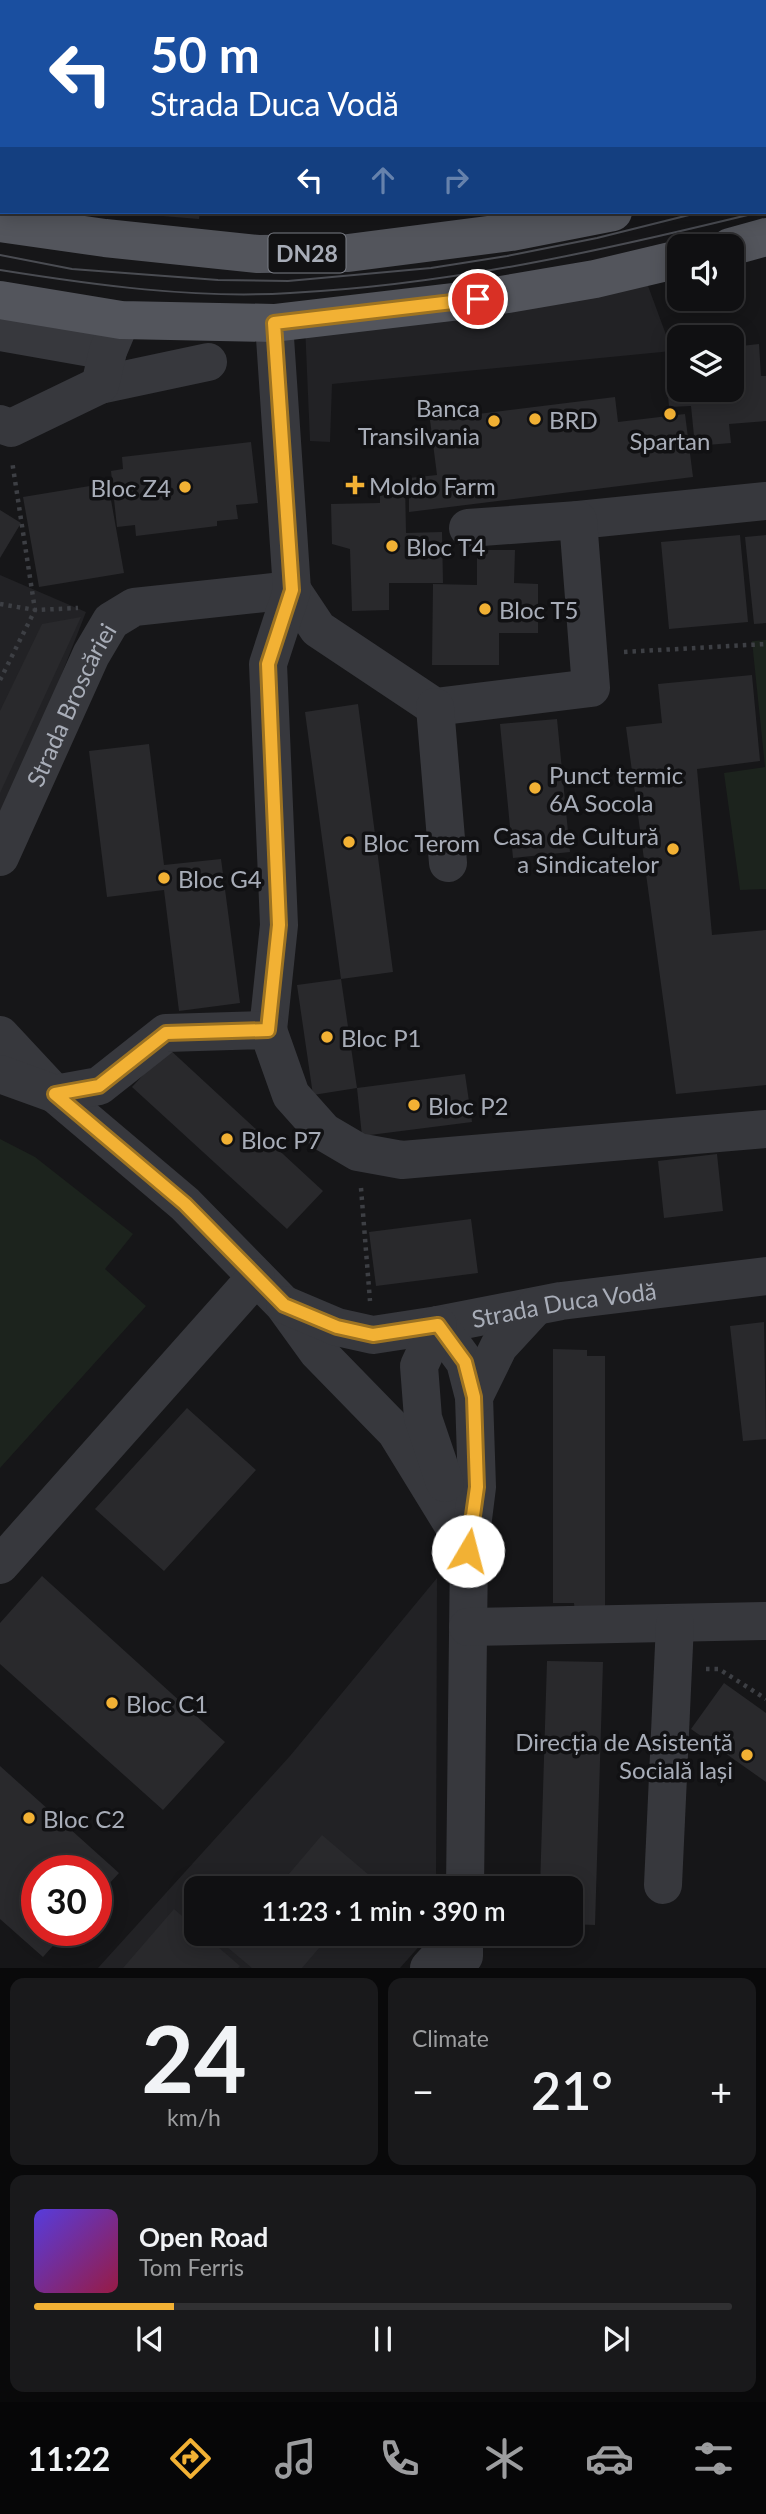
<!DOCTYPE html>
<meta charset="utf-8">
<style>
:root{--surface:#101012;--page:#19191b;--text:#f1f3f6;--muted:#9c9d9f;--line:#303032;--accent:#f2b134}
body{margin:0;font-family:Lato,sans-serif;background:var(--page);color:var(--text);height:100vh;display:flex;flex-direction:column;font-size:26px;white-space:nowrap}
*{box-sizing:border-box;margin:0}
p{font-size:23px;color:var(--muted)}
.icon{flex:none;width:38px;height:38px;fill:none;stroke:currentColor;stroke-width:2;stroke-linecap:round;stroke-linejoin:round}
.map{position:relative;height:1968px;overflow:hidden}
.sheet{display:flex;flex-direction:column;gap:10px;padding:10px;background:#09090a;flex:1}
.sheet>*{flex:none}
.hud{position:absolute;left:0px;top:0px;width:766px;height:214px;box-shadow:0 4px 18px #0003,0 0 0 2px var(--line);background:#1a4fa0;color:#fff;overflow:hidden}
.controls{position:absolute;left:667px;top:234px;display:grid;gap:14px}
.controls a{display:grid;place-items:center;width:77px;height:77px;border-radius:14px;background:var(--surface);box-shadow:0 4px 18px #0003,0 0 0 2px var(--line);font-size:35px}
.speed{position:absolute;left:21px;top:1855px;display:flex;gap:14px;font-size:35px;font-weight:700;text-align:center}
.speed>*{display:grid;place-content:center;width:91px;height:91px;border-radius:50%;background:var(--surface);box-shadow:0 4px 18px #0003,0 0 0 2px var(--line);line-height:1}
.speed .limit{border:10px solid #d22;background:#fff;color:#111}
.pin{position:absolute;display:grid;place-items:center;width:60px;height:60px;color:#fff;margin:-30px;border:4px solid #fff;border-radius:50%;box-shadow:0 2px 7px #0007}
.me{position:absolute;width:77px;margin:-38px;rotate:8deg;stroke-linejoin:round;filter:drop-shadow(0 0 5px #0008)}
.turn{display:flex;align-items:center;gap:24px;height:147px;padding:0 35px;font-size:32px}
.turn .icon{width:91px;height:91px;stroke-width:2.5}
.turn b{display:block;font-size:49px;line-height:60px}
.lanes{display:flex;align-items:center;height:66px;padding:0 35px;background:#0003;justify-content:center;gap:35px;direction:ltr}
.lanes .off{opacity:.35}
.big{font-size:52px;font-weight:600;line-height:1.1}
.sheet .card{flex:1;display:flex;flex-direction:column;justify-content:center;gap:10px;min-width:0;padding:0 24px;border-radius:14px;background:var(--page)}
.sheet .dial{align-items:center;gap:0}
.dial b{font-size:91px;line-height:1}
.song{display:flex;align-items:center;gap:21px}
.cover{width:84px;height:84px;border-radius:10px;background:linear-gradient(135deg,hsl(250 70% 55%),hsl(340 70% 35%))}
.played{height:7px;border-radius:4px;background:linear-gradient(90deg,var(--accent) 20%,var(--line) 20%)}
.keys{display:flex;justify-content:space-around;direction:ltr}
.heat{display:flex;justify-content:space-between;align-items:center;font-size:38px;direction:ltr}
.sheet .tiles{flex:1;display:grid;gap:10px;grid-template-columns:1fr 1fr}
.card:last-child{grid-column:span 2}
.trip{position:absolute;left:184px;top:1876px;width:399px;height:70px;border-radius:14px;background:var(--surface);box-shadow:0 4px 18px #0003,0 0 0 2px var(--line);font-weight:600;line-height:70px;text-align:center}
.tab-bar{display:flex;height:112px;justify-content:space-around;align-items:center;background:#060607;color:var(--muted)}
.tab-bar .icon{width:49px;height:49px}
.tab-bar .active{color:var(--accent)}
.tab-bar b{font-size:32px;color:var(--text)}
.map>svg:first-child{display:block}
</style>
<div class="map">
<svg width="766" height="1968" viewBox="0 0 766 1968">
<rect width="100%" height="100%" fill="#161618"/>
<path fill="#222225" d="M644,275L672,351L332,384L330,442L310,441L305,325Z
M0,575L86,612L0,832Z
M437,1578L436,1888H196V1934H430L400,1968H98L290,1756Z"/>
<path fill="#1c231d" d="M766,640V889L740,890L724,773L765,767L752,641Z
M0,1139L35,1157L133,1234L105,1269L146,1306L0,1468Z"/>
<path fill="#29292c" d="M151,212H200L199,219L151,215Z
M759,344L761,376H766V421L729,424L731,443L695,446L691,406L669,407L666,369L679,368V390H732V347Z
M615,397L618,422L685,414L693,477L409,512V478L437,475L430,420Z
M251,442L258,503L236,505L238,519L217,521V526L136,536L135,525L117,527L111,471L123,469L122,457Z
M108,483L124,573L39,587L23,497Z
M380,483H405L406,533L442,532L443,583H389V610L352,611L350,549L332,544L331,504L380,503Z
M0,510L21,523L0,558Z
M740,535L748,622L669,629L661,542Z
M766,535V623L754,624L745,537Z
M477,550H515L514,583L538,584V633H499V665H432L433,584L477,585Z
M81,617L0,793V711L42,624Z
M752,675L760,761L697,769L712,935L766,930V1085L676,1094L626,727L662,723L658,684Z
M358,704L393,972L341,979L305,712Z
M557,719L570,852L513,858L500,724Z
M149,744L164,865L221,859L240,1003L179,1011L164,890L107,897L89,751Z
M341,979L357,1088L465,1074L472,1122L362,1136L357,1088L313,1095L297,985Z
M168,1048L323,1191L287,1229L132,1087Z
M717,1154L723,1211L664,1218L658,1161Z
M471,1219L478,1273L376,1286L369,1232Z
M764,1322L766,1439L743,1441L730,1326Z
M553,1349L587,1350V1356H605V1614L575,1613L574,1603H553Z
M187,1408L256,1470L164,1571L95,1509Z
M42,1576L225,1742L163,1810L0,1664V1623Z
M547,1661L603,1662L595,1925L570,1924V1888H540Z
M724,1683L766,1713V1782L691,1729Z
M0,1766L119,1873L96,1898V1871H37V1930H67L43,1957L0,1919Z
M322,1835L376,1881L370,1888H277Z
M174,1909L196,1928V1934H203L240,1966L238,1968H123Z
M238,1934H331L302,1968H252L227,1947Z"/>
<g fill="none" stroke-linecap="round" stroke-linejoin="round">
<path stroke="#3d3f44" stroke-width="4.5" stroke-dasharray="3.5 5" stroke-linecap="butt" d="M135,2L136,0
M0,604L35,610L12,461
M624,652L766,644
M0,680L35,610L78,608
M361,1188L370,1301
M706,1669H719L766,1699"/>
<g stroke="#37383d" stroke-width="38">
<path d="M479,0L480,2"/>
<path d="M759,2L764,0"/>
<path d="M0,332L108,351"/>
<path d="M100,385L208,362"/>
<path d="M0,424L11,428L100,385L108,351L121,320"/>
<path d="M578,520L766,501"/>
<path d="M292,590L318,629L435,707L591,688L578,520L468,528"/>
<path d="M435,707L448,863"/>
<path id="s1" d="M0,857L91,655L111,621L134,607L292,590"/>
<path d="M268,1030L279,925L268,664L292,590L274,323"/>
<path d="M0,1035L55,1094L185,1204L284,1305L318,1352L396,1432L469,1551"/>
<path d="M0,1074L55,1094L99,1086L166,1033L268,1030L291,1095L324,1132L358,1152L402,1160L766,1129"/>
<path id="s2" d="M285,1305L337,1327L373,1335L438,1325L561,1301L766,1276"/>
<path d="M438,1325L465,1362L474,1397L477,1487L469,1551L465,1888"/>
<path d="M438,1325L419,1366L423,1418L445,1483"/>
<path d="M474,1397L499,1346L535,1307"/>
<path d="M0,1565L256,1277"/>
<path d="M468,1627L766,1621"/>
<path d="M663,1885L675,1624"/>
<path d="M429,1968L440,1956H464V1934"/>
</g>
<path stroke="#53555c" stroke-width="38" d="M765,176L766,175
M0,223L105,238L258,254L348,253L511,232L613,212
M730,247L766,237
M0,300L121,320L274,323L478,299L595,279L679,259"/>
<path stroke="#4a4c52" stroke-width="2" d="M765,196L766,195
M0,255L72,269L218,280L288,281L431,268L507,256L597,238L701,212
M0,270C94,285 195,299 290,293C450,285 605,250 760,212"/>
</g>
<g fill="none" stroke-linecap="round" stroke-linejoin="round">
<defs>
<path id="route" d="M468,1551L477,1487L474,1397L465,1362L438,1325L373,1335L337,1327L284,1305L185,1204L55,1094L99,1086L166,1033L268,1030L279,925L268,664L292,590L274,323L478,299"/>
</defs>
<use href="#route" stroke="#9d7322" stroke-width="18"/>
<use href="#route" stroke="#f2b134" stroke-width="12"/>
</g>
<g fill="#f2b134" stroke="#111113" stroke-width="2.5">
<circle cx="670" cy="414" r="7"/>
<circle cx="535" cy="419" r="7"/>
<circle cx="494" cy="421" r="7"/>
<path d="M351.5 474.5h7v7h7v7h-7v7h-7v-7h-7v-7h7z"/>
<circle cx="185" cy="487" r="7"/>
<circle cx="392" cy="546" r="7"/>
<circle cx="485" cy="609" r="7"/>
<circle cx="535" cy="788" r="7"/>
<circle cx="349" cy="842" r="7"/>
<circle cx="673" cy="849" r="7"/>
<circle cx="164" cy="878" r="7"/>
<circle cx="327" cy="1037" r="7"/>
<circle cx="414" cy="1105" r="7"/>
<circle cx="227" cy="1139" r="7"/>
<circle cx="112" cy="1703" r="7"/>
<circle cx="747" cy="1755" r="7"/>
<circle cx="29" cy="1818" r="7"/>
</g>
<g text-anchor="middle" dominant-baseline="central" stroke-width="7" stroke-linejoin="round" paint-order="stroke">
<rect fill="#111113" stroke="#7b7e86" stroke-width="2" x="268.5" y="233.5" width="77" height="39" rx="5"/>
<g font-size="23" font-weight="bold" fill="#a8adb8">
<text x="307" y="253">DN28</text>
</g>
<g font-size="24" fill="#a8adb8" stroke="#111113" text-anchor="start">
<text x="480" y="407" text-anchor="end">Banca<tspan x="480" dy="28">Transilvania</tspan></text>
<text x="549" y="419">BRD</text>
<text x="670" y="440" text-anchor="middle">Spartan</text>
<text x="369" y="485">Moldo Farm</text>
<text x="171" y="487" text-anchor="end">Bloc Z4</text>
<text x="406" y="546">Bloc T4</text>
<text x="499" y="609">Bloc T5</text>
<text x="549" y="774">Punct termic<tspan x="549" dy="28">6A Socola</tspan></text>
<text x="659" y="835" text-anchor="end">Casa de Cultură<tspan x="659" dy="28">a Sindicatelor</tspan></text>
<text x="363" y="842">Bloc Terom</text>
<text x="178" y="878">Bloc G4</text>
<text x="341" y="1037">Bloc P1</text>
<text x="428" y="1105">Bloc P2</text>
<text x="241" y="1139">Bloc P7</text>
<text x="126" y="1703">Bloc C1</text>
<text x="733" y="1741" text-anchor="end">Direcția de Asistență<tspan x="733" dy="28">Socială Iași</tspan></text>
<text x="43" y="1818">Bloc C2</text>
</g>
<g font-size="24" fill="#a8adb8" stroke="#111113">
<text stroke="none"><textPath href="#s1" startOffset="168">Strada Broscăriei</textPath></text>
<text stroke="none"><textPath href="#s2" startOffset="287">Strada Duca Vodă</textPath></text>
</g>
</g>
</svg>
<div class="controls">
<a><svg class="icon" aria-label="sound" viewBox="0 0 24 24"><path d="M4 9h4l5-4v14l-5-4H4zM17 9q2 3 0 6"/></svg></a>
<a><svg class="icon" aria-label="layers" viewBox="0 0 24 24"><path d="M12 4l9 5-9 5-9-5zM3 14l9 5 9-5"/></svg></a>
</div>
<div class="speed"><div class="limit">30</div></div>
<div class="pin" style="left:478px;top:299px;background:#d93025"><svg class="icon" aria-label="arrive" viewBox="0 0 24 24"><path d="M6 21V4h12l-3 4 3 4H6"/></svg></div>
<svg class="me" style="left:468px;top:1551px" viewBox="-20 -20 40 40"><circle r="19" fill="#fff"/><path d="M0-13L10 11 0 6-10 11z" fill="#f2b134"/></svg>
<div class="trip">11:23 · 1 min · 390 m</div>
<div class="hud">
<div class="turn"><svg class="icon" aria-label="left" viewBox="0 0 24 24"><path d="M17 20v-9H6M10 6l-5 5 5 5"/></svg><div><b>50 m</b>Strada Duca Vodă</div></div>
<div class="lanes"><svg class="icon" aria-label="left" viewBox="0 0 24 24"><path d="M17 20v-9H6M10 6l-5 5 5 5"/></svg><svg class="icon off" aria-label="ahead" viewBox="0 0 24 24"><path d="M12 20V5M6 11l6-6 6 6"/></svg><svg class="icon off" aria-label="right" viewBox="0 0 24 24"><path d="M7 20v-9h11M14 6l5 5-5 5"/></svg></div>
</div>
</div>
<section class="sheet">
<div class="tiles">
<div class="card dial"><b>24</b><p>km/h</p></div>
<div class="card"><p>Climate</p>
<div class="heat"><a>−</a><b class="big">21°</b><a>+</a></div>
</div>
<div class="card">
<div class="song"><i class="cover"></i><div><b>Open Road</b><p>Tom Ferris</p></div></div>
<div class="played"></div>
<div class="keys"><svg class="icon" aria-label="previous" viewBox="0 0 24 24"><path d="M18 5L8 12l10 7zM5 5v14"/></svg><svg class="icon" aria-label="pause" viewBox="0 0 24 24"><path d="M8 5v14M16 5v14"/></svg><svg class="icon" aria-label="next" viewBox="0 0 24 24"><path d="M6 5l10 7-10 7zM19 5v14"/></svg></div>
</div>
</div>
</section>
<nav class="tab-bar">
<b>11:22</b>
<svg class="icon active" aria-label="directions" viewBox="0 0 24 24"><path d="M12 3l9 9-9 9-9-9zM9 14v-3h6M13 9l2 2-2 2"/></svg>
<svg class="icon" aria-label="music" viewBox="0 0 24 24"><path d="M9 18V5l10-2v13"/><circle cx="6" cy="18" r="3"/><circle cx="16" cy="16" r="3"/></svg>
<svg class="icon" aria-label="phone" viewBox="0 0 24 24"><path d="M5 4h4l2 5-3 2q2 4 5 5l2-3 5 2v4C11 20 4 13 5 4z"/></svg>
<svg class="icon" aria-label="climate" viewBox="0 0 24 24"><path d="M12 3v18M4 7l16 10M4 17L20 7"/></svg>
<svg class="icon" aria-label="car" viewBox="0 0 24 24"><path d="M5 17H2v-5l4-1 3-4h7l3 4 3 1v5h-3M9 17h6M6 11h13"/><circle cx="7" cy="17" r="2"/><circle cx="17" cy="17" r="2"/></svg>
<svg class="icon" aria-label="filters" viewBox="0 0 24 24"><path d="M4 7h16M4 17h16"/><circle cx="9" cy="7" r="2"/><circle cx="15" cy="17" r="2"/></svg>
</nav>
